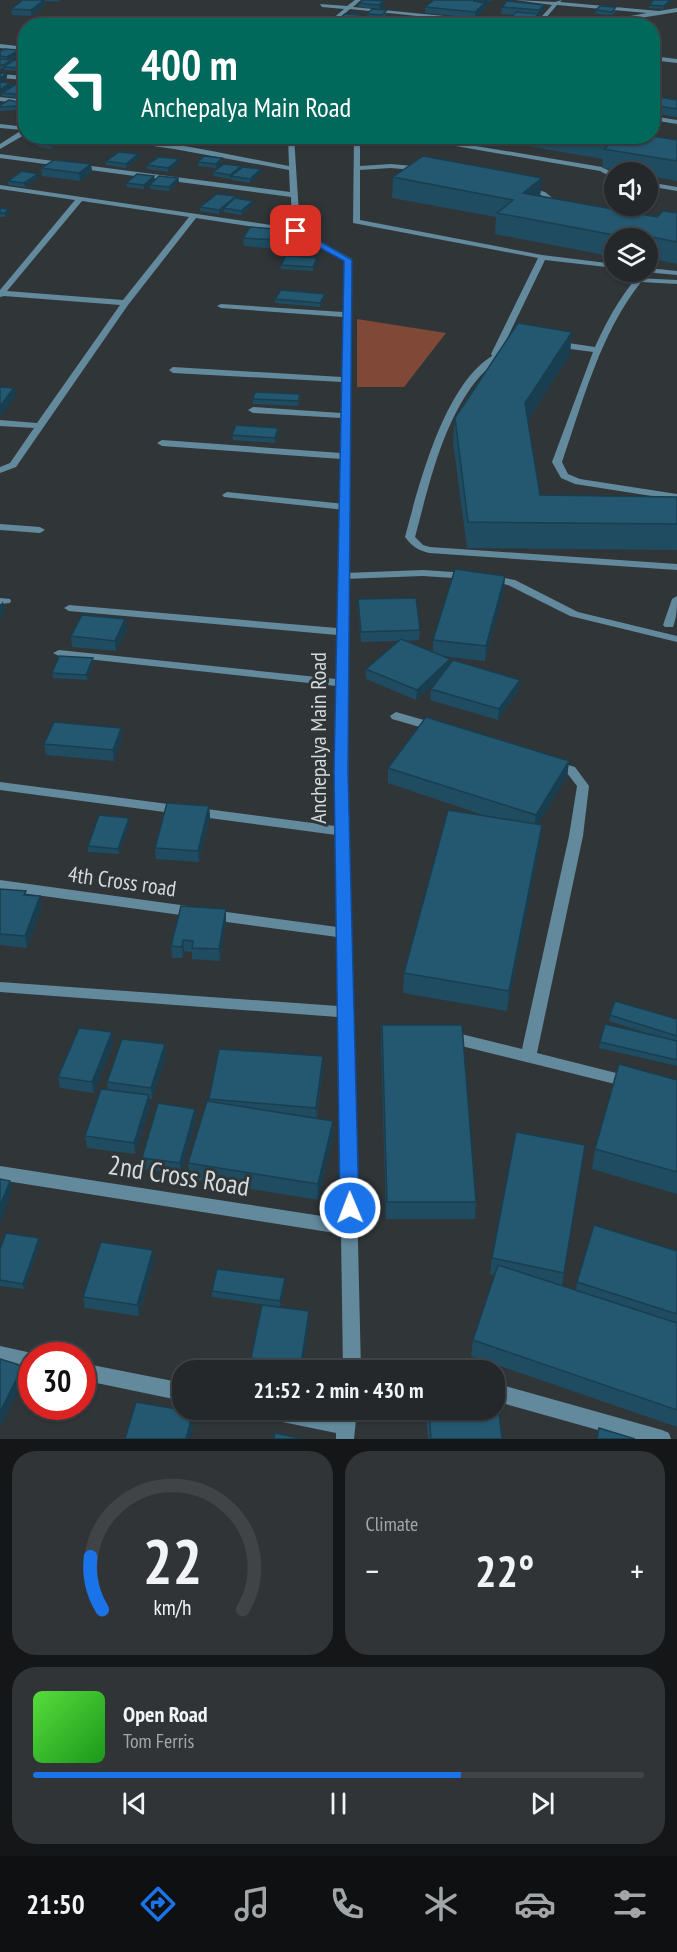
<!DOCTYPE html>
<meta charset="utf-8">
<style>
:root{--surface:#24282a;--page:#303436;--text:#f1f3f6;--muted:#a3a6a8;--line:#414447;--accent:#1a73e8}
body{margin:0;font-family:"PT Sans Narrow",sans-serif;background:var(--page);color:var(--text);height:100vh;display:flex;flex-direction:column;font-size:22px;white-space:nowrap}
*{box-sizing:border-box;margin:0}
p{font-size:20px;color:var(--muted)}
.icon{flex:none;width:33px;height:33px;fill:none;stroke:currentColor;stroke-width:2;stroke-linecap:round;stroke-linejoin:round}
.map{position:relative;height:1439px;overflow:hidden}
.side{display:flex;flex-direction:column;gap:12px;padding:12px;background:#141617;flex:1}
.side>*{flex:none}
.hud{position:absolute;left:18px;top:18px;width:642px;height:126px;border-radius:24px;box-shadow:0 2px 4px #0004,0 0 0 2px var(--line);background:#00695c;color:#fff;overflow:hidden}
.tools{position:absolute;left:604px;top:162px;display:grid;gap:12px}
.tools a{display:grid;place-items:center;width:54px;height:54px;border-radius:50%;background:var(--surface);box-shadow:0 2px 4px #0004,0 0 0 2px var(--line);font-size:30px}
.speed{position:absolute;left:18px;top:1342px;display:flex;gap:12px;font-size:30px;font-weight:700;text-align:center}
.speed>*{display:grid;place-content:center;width:78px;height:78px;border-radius:50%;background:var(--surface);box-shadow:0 2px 4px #0004,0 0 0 2px var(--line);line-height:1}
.speed .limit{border:9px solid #d22;background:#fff;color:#111}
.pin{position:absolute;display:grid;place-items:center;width:51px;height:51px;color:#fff;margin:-26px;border-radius:12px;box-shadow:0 3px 9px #0006}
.me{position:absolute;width:66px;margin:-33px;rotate:359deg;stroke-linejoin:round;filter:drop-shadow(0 0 4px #0008)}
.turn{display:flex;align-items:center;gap:21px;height:126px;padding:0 24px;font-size:27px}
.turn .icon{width:78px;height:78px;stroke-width:2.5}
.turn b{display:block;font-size:42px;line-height:51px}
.big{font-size:45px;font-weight:800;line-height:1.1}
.side .card{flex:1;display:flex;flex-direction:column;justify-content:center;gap:9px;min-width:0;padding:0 21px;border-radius:24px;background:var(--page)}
.side .dial{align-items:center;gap:0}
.dial svg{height:156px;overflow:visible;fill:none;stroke:var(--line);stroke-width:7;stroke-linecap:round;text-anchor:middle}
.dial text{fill:var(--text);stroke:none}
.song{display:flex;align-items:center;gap:18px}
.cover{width:72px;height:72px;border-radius:9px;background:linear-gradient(135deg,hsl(110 70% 55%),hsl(120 70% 35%))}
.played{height:6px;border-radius:3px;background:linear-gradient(90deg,var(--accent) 70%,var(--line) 70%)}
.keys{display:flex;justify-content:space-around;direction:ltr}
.heat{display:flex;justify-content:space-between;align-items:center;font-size:33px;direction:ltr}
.side .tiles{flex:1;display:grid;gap:12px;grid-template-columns:1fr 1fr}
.card:last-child{grid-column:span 2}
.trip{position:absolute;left:172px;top:1360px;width:333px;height:60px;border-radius:24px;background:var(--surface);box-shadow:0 2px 4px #0004,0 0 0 2px var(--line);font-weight:800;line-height:60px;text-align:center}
.tab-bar{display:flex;height:96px;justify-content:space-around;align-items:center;background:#0e1011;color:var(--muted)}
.tab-bar .icon{width:42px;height:42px}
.tab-bar .current{color:var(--accent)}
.tab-bar b{font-size:27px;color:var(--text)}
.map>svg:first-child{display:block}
</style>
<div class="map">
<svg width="677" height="1439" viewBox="0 0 677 1439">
<rect width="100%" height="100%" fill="#303538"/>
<path fill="#804837" d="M357,319L446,333L404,387H357Z"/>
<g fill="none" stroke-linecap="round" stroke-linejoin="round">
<path fill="#63899d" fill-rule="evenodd" d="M227,492L345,504L350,507L345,510L224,497L222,495Z
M423,570L468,573L473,576L468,579L423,576L344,579L339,576L344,573Z
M488,575L515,580L578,612L677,636V642L570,616L508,585L484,580L483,578Z
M396,712L441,725L443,728L437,732L392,719L390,716Z
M554,761L575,767L589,786L583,836L537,1053L636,1078L639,1082L636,1086L631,1088L449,1043L444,1041L441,1037L444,1033L449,1031L522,1049L569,836L577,786L567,773L550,768L548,765Z
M495,1383L662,1430L669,1433L671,1439H630L495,1401Z"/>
<path fill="#63899d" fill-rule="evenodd" d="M355,0H361L353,7L534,25L552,5L515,0L555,2L562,0L560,2L659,11L677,8V12L591,26H576L647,13L557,5L539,26H512L350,9L330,26H324L344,9L322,7L320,4L347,6Z
M0,44L26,47V51L0,48Z
M652,56L677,59V63L652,60Z
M0,74L26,76V80L0,78Z
M0,97L26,100V104L0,101Z
M652,116L677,120V124L652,120Z
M0,124L26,127V134L0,149V144L22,130L0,128Z
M83,136C152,136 222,154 289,166L288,136H294L300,230L352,259L347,771L361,1371H343L341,1234L0,1180V1166L341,1219L338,1017L0,992V982L338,1006L337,937L212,920L207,918L205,915L207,912L212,910L337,927L336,835L0,790V782L335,826L336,686L59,656L53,653L59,650L336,679L337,635L69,611L64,608L69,605L337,628L341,459L162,446L157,443L162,440L341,453V418L253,413L248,410L253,407L341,413L342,382L173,373L169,370L173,367L342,377L343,317L221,308L217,306L221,304L343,312L344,260L294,233L196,218L128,305L16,467L0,473V467L10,463L34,428L0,426V420L37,423L120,305L4,296L0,297V290L75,200L0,189V185L292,228L291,197L0,158V154L290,192L289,170L174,149ZM82,201L189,217L123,300L7,291Z
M354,136H360V166L391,164L424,167L427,169L424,171L391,168L360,170V220L542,255L615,264V268L545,260L501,351L511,345L515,348C502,360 489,365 476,381C442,424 429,485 415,537L423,545L430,547L677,564V570L429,553C417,550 412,546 405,537C419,485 444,385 492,356L491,354L538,258L353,223Z
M398,136H416L602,167L615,174V179L600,171Z
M648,182L677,187V191L648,186Z
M526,187L545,192L555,200L553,207L556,209L555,211H546L547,200L541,195L524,190L523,189Z
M648,268L677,271V275L645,272H648Z
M636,278L677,280V284L641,282C600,334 583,401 562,462L568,474L580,479L677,494V500L575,484L561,478L552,462L593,352L555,347L551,344L555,341L595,347C606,322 619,299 636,278Z
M0,524L40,527L45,530L40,533L0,530Z
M677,596C677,607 677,617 673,627H665L663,625L672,599Z
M0,598L10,599L11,601L10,603L0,604Z
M0,880L195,907L200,909L202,912L200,915L195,917L0,890Z
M0,1346L32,1353L39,1356H32V1369L0,1362Z
M82,1363L183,1383V1401L82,1380Z
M259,1410H312L338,1415L339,1410H357L354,1439H336V1433L268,1419L261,1416Z"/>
</g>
<path fill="#1f4c61" d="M23,0H60L59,2L44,1L45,6L31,16L12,15L11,9Z
M434,0H492L485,7L484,10L475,18L425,13V7Z
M672,1L663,9L649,8V5Z
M359,3L384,5L379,9L359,7Z
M544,5L543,11L533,23L510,21V18L513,15L501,14L502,7Z
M596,10L616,11L612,15L595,14Z
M367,14H387L384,17L395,18V22L390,26H372V23L378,18L367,17Z
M361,18L374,22L369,26L357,25V22L355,24L339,23V19Z
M19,50L20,54L9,60L12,61H26L19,71L4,70V68L0,69V51Z
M0,82L10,83L11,87L26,85V98L24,99L2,96V93L0,94Z
M652,96L677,100V117L652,113Z
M26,104V114L17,113V110L0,111V105H24Z
M142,136H165L159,141L142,139Z
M469,136H652L677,140V181L648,176V172H627L602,168L603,159Z
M61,138L62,142L52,149L38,147L37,144Z
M139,158L126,168L106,165V161Z
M222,158V162L216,168L198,166V162Z
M179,159V163L168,172L147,169V165Z
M91,164L92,172L80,181L42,176L41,168Z
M241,168L261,173L250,183L232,180L231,178L230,179L214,176L213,172Z
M38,174V178L25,187L8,185V181Z
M154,176L144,189L127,187L126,183Z
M393,177L540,196L657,217L677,213V264L648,258V238H615V257L495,234L496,217L392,198Z
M178,178L179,182L169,191L150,189V185Z
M236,198L253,201V205L241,215L224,212V210L219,214L200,211V207Z
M0,208L8,209L9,213L5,217H0Z
M284,230V238L278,249L244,246L243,238Z
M317,258V262L313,271L281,269V265Z
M325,294V298L320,307L275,303V299Z
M570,355L528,420L540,495L677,497V550L467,548L453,442L455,418Z
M300,394V399L298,406L253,404V399Z
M278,428L279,433L275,443L233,440L232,435Z
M504,590L485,661L442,656L450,664L520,680L519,690L498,720L430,700L431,689L436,682L416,700L366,679V669L398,641L361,642L358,610V599L420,630L419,640L405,641L433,652V640Z
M125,619L127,630L116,651L72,647L71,636Z
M93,658V663L87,680L53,678L52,673Z
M121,728L122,739L114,761L46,755L44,744Z
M569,761L567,777L538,824L542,825L540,844L507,1011L403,993L404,973L489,817L388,783V768Z
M209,806L210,817L199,862L156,859L155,848Z
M129,824L119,854L88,852V846Z
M0,889L26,891V895L42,907L27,948L0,945Z
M226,909V920L220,961L192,959V952L184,951L183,958H172L171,946Z
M610,1015L677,1019V1066L599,1048L600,1042L662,1038L609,1021Z
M382,1025L476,1202L475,1219H386L381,1041Z
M112,1032L113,1044L94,1093L60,1088L58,1077Z
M165,1044L166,1056L152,1099H149L150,1107L135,1154L87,1148L85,1136L108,1090L107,1082Z
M323,1068L317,1118L333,1137L318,1200L189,1179L188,1163L209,1102V1099Z
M677,1080V1194L592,1169L595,1149Z
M195,1109L196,1120L181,1174L143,1169L142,1158Z
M585,1145L562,1286L576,1290L577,1282L677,1251V1427L471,1356L473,1340L495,1275L490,1274L492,1258Z
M40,1244L24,1289L0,1286V1249Z
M154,1261L139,1316L85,1308L83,1297Z
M285,1284L280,1307L212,1297V1291Z
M309,1322L302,1371H267L252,1369L251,1358Z
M426,1410H495L502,1439H428Z"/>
<path fill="#193e4f" d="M44,0L45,6L31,16V10Z
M486,0L491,1L485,7L484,10L475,18V12L483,5V2Z
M670,0L672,1L663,9L664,6Z
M384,1V5L379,9V5Z
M544,5L543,11L533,23V20L538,14L539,10Z
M361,15V18L355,24V21Z
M374,18V22L368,26V23Z
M395,18V22L390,26H388V24Z
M19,50L20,54L7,60V57Z
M26,63V67L19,71L18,68Z
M7,74V78L0,82V78Z
M10,83L11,87L0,94V90Z
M160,136H165L159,141V137Z
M61,138L62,142L52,149L51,145Z
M138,154L139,158L126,168V164Z
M222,158V162L216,168V164Z
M179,159V163L168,172V168Z
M91,164L92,172L80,181L79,173Z
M241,166V170L231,176L230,179V175Z
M261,169V173L250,183V179Z
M38,174V178L25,187L24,183Z
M154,176L155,180L144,189V185Z
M178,178L179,182L169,191V187Z
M542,178L540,198L523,193Z
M236,196V201L224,208V210L219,214V210Z
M253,201V205L241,215V211Z
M8,209L9,213L5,217V213Z
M284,230V238L278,249V240Z
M317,258V262L313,271V267Z
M325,294V298L320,307V303Z
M572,332L570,355L523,427L525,403Z
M14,388L16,397L0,417V406Z
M278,428L279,433L275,443V438Z
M505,576L504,590L485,661L486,646Z
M3,601L4,611L0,619V606Z
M125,619L127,630L116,651L115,641Z
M93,658V663L87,680L86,675Z
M450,659V669L416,700L417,690Z
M520,680L519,690L498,720L499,709Z
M121,728L122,739L114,761L113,750Z
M569,761L567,777L534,831L536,815Z
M209,806L210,817L199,862L198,851Z
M129,818V824L119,854L118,849Z
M542,825L540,844L507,1011L509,991Z
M40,896L42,907L27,948L25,936Z
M226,909V920L220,961L219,949Z
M183,940L184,951L183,958L182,947Z
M112,1032L113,1044L94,1093L92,1082Z
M165,1044L166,1056L152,1099L151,1088Z
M323,1056V1068L316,1119V1108Z
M149,1095L150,1107L135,1154L134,1143Z
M195,1109L196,1120L181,1174L180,1163Z
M333,1121V1137L318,1200V1184Z
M10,1181L12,1192L0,1224V1206Z
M39,1238L40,1244L24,1289L23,1284Z
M153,1250L154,1261L139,1316L137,1305Z
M285,1278V1284L280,1307V1301Z
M309,1311V1322L302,1371H301V1364Z
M23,1366L25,1377L0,1428V1412Z
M193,1412L194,1423L190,1439H186Z"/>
<path fill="#245871" stroke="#193e4f" stroke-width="1.5" d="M23,0H44L31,10L11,9Z
M363,0H370L384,1L379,5L359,3Z
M434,0H486L483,2L473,1L485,3L475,12L425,7Z
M654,0H670L664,6L649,5Z
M507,1L544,5L539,10L502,7Z
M600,6L616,7L612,12L596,10Z
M372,9L387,10L382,15L367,14Z
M516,12L538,14L533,20L510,18Z
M345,14L361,15L355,21L339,19Z
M363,17L374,18L368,23L357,22Z
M380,17L395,18L388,24L372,23Z
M431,21L445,23L442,26H426Z
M450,23L463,25L462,26H447Z
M569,24L574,26H559Z
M5,49L19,50L7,57L0,56V51Z
M0,59L12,60L3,65H0Z
M14,60L26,61V63L18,68L4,67Z
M0,73L7,74L0,78Z
M0,82L10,83L0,90Z
M16,84L26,85V94L24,95L2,93Z
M652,96L677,100V109L652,105Z
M9,100L23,103L17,106L0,107V105Z
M26,104V110L17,109Z
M47,136H50L61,138L51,145L37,144Z
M586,136H652L677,140V161L604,149L614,141Z
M119,152L138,154L126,164L106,161Z
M204,156L222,158L216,164L198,162Z
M423,156L542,178L523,193L657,217L663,211L677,213V242L638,234L634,238H630L497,213L513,200L393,177Z
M159,157L179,159L168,168L147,165Z
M54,160L91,164L79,173L41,168Z
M224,164L241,166L230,175L213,172Z
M243,167L261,169L250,179L231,176Z
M22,171L38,174L24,183L8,181Z
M137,174L154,176L144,185L126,183Z
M159,176L178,178L169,187L150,185Z
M217,194L236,196L219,210L200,207Z
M235,198L253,201L241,211L224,208Z
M0,208L8,209L5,213H0Z
M250,227L284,230L278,240L243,238Z
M286,256L317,258L313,267L281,265Z
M281,290L325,294L320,303L275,299Z
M518,323L572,332L525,403L540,495L677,497V524L468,522L455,418Z
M0,387L14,388L0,406Z
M255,392L300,394L298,401L253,399Z
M236,425L278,428L275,438L232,435Z
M455,569L505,576L486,646L433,640Z
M416,598L420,630L361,632L358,599Z
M82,615L125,619L115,641L71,636Z
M401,639L450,659L417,690L366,669Z
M59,656L93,658L86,675L52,673Z
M453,660L520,680L499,709L431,689Z
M426,717L569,761L536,815L388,768Z
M54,722L121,728L113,750L44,744Z
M167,803L209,806L198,851L155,848Z
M448,810L542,825L509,991L404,973Z
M99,815L129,818L118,849L88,846Z
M0,889L26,891L24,895L40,896L25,936L0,934Z
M181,906L226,909L219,949L192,948L193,941L183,940L182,947L171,946Z
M615,1001L677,1019V1036L610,1015Z
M605,1024L677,1041V1060L600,1042Z
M382,1025H462L476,1202H387Z
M79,1028L112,1032L92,1082L58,1077Z
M122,1039L165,1044L151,1088L107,1082Z
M219,1049L323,1056L316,1108L209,1099Z
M619,1064L677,1080V1172L595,1149Z
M101,1089L149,1095L134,1143L85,1136Z
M207,1101L333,1121L318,1184L188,1163Z
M158,1103L195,1109L180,1163L142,1158Z
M516,1132L585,1145L564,1273L492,1258Z
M0,1179L10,1181L0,1206Z
M594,1225L677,1251V1314L577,1282Z
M6,1233L39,1238L23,1284L0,1280V1249Z
M101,1242L153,1250L137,1305L83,1297Z
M498,1265L677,1323V1410L473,1340Z
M217,1269L285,1278L280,1301L212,1291Z
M262,1305L309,1311L301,1364L251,1358Z
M0,1359L23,1366L0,1412Z
M495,1387H496L502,1439H431L429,1410H495Z
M136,1402L193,1412L186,1439H125Z
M599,1428L635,1439H597Z
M275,1433L303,1439H274Z"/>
<path fill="#1a73e8" stroke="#114b97" stroke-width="1.5" d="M293,229H299L352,260L348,771L359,1208L356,1214L350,1216L343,1214L340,1208L334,771L344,261L293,233Z"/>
<g text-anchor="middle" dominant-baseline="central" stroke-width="6" stroke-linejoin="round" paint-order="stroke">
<g font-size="22" fill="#d6dadc" stroke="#303538">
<text transform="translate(318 738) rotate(-90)">Anchepalya Main Road</text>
<text transform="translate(122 881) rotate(8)">4th Cross road</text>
</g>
<g font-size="27" fill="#d6dadc" stroke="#303538">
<text transform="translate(179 1175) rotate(9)">2nd Cross Road</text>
</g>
</g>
</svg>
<div class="tools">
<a><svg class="icon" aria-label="sound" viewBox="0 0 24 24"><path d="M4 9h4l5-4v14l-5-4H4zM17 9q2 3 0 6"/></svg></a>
<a><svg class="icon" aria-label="layers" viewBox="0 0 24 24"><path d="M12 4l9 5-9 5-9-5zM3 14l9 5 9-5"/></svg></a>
</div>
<div class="speed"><div class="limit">30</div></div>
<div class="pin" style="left:296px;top:231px;background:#d93025"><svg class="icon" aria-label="arrive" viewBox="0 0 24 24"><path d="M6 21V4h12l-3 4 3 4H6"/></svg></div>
<svg class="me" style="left:350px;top:1208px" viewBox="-20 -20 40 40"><circle r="17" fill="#1a73e8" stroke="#fff" stroke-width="3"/><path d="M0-11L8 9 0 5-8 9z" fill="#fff"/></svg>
<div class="trip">21:52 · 2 min · 430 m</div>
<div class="hud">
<div class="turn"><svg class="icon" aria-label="left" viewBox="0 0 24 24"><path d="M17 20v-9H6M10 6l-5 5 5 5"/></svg><div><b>400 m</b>Anchepalya Main Road</div></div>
</div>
</div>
<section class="side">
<div class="tiles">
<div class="card dial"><svg viewBox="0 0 100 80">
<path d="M14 69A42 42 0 1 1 86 69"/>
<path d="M14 69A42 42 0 0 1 8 42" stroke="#1a73e8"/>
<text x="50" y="56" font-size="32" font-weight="700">22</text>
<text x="50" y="72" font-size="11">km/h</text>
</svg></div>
<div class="card"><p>Climate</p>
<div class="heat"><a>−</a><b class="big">22°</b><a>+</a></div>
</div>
<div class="card">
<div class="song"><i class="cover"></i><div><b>Open Road</b><p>Tom Ferris</p></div></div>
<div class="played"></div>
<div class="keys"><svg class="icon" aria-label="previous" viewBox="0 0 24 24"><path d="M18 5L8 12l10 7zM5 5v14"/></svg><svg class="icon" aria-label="pause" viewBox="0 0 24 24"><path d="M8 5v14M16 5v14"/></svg><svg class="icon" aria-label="next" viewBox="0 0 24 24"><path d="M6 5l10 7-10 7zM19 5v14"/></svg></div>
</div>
</div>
</section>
<nav class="tab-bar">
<b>21:50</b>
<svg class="icon current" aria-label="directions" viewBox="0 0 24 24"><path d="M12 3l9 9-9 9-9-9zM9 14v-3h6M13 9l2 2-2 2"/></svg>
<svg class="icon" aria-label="music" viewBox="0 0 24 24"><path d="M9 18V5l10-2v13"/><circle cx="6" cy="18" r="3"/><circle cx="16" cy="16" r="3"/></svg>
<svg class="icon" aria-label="phone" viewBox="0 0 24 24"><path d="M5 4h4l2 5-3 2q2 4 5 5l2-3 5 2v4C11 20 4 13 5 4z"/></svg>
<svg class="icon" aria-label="climate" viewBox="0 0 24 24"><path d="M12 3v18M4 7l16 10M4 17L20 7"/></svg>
<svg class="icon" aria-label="car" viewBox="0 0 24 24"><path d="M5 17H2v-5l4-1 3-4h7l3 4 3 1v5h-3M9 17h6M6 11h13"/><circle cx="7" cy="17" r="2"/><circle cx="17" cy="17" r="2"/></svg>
<svg class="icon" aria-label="filters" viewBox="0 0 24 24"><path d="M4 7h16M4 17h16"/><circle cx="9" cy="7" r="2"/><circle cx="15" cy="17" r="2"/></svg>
</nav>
